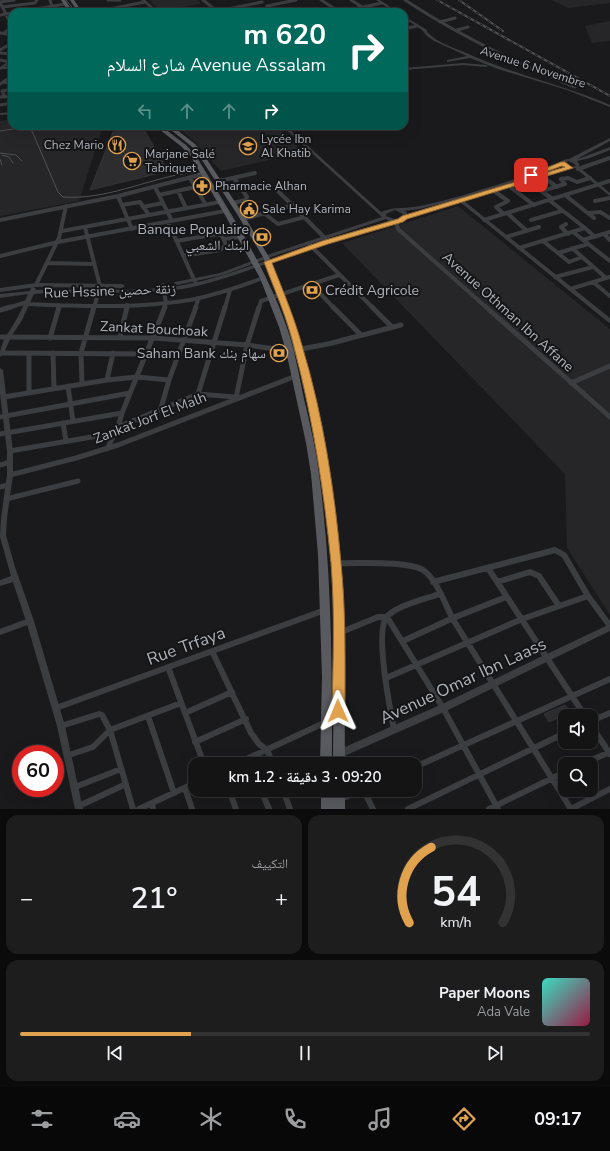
<!DOCTYPE html>
<html lang="ar">
<meta charset="utf-8">
<style>
:root{--surface:#141415;--page:#1d1d1e;--text:#f1f3f6;--muted:#9d9ea0;--line:#333334;--accent:#e0a24e}
body{margin:0;font-family:"Nunito Sans","Noto Naskh Arabic",sans-serif;background:var(--page);color:var(--text);direction:rtl;height:100vh;display:flex;flex-direction:column;font-size:15px;white-space:nowrap}
*{box-sizing:border-box;margin:0}
p{font-size:13px;color:var(--muted)}
.icon{flex:none;width:22px;height:22px;fill:none;stroke:currentColor;stroke-width:2;stroke-linecap:round;stroke-linejoin:round}
.map{position:relative;height:809px;overflow:hidden;direction:ltr}
.panel{display:flex;flex-direction:column;gap:6px;padding:6px;background:#0b0b0c;flex:1}
.panel>*{flex:none}
.hud{position:absolute;left:8px;top:8px;width:400px;height:122px;border-radius:12px;box-shadow:0 4px 16px #0002,0 0 0 1px var(--line);direction:rtl;background:#00695c;color:#fff;overflow:hidden}
.buttons{position:absolute;left:558px;top:709px;display:grid;gap:8px}
.buttons a{display:grid;place-items:center;width:40px;height:40px;border-radius:8px;background:var(--surface);box-shadow:0 4px 16px #0002,0 0 0 1px var(--line);font-size:20px}
.speed{position:absolute;left:12px;top:745px;display:flex;gap:8px;font-size:20px;font-weight:700;text-align:center}
.speed>*{display:grid;place-content:center;width:52px;height:52px;border-radius:50%;background:var(--surface);box-shadow:0 4px 16px #0002,0 0 0 1px var(--line);line-height:1}
.speed .limit{border:6px solid #d22;background:#fff;color:#111}
.pin{position:absolute;display:grid;place-items:center;width:34px;height:34px;color:#fff;margin:-17px;border-radius:8px;box-shadow:0 2px 6px #0006}
.me{position:absolute;width:44px;margin:-22px;rotate:359deg;stroke-linejoin:round;filter:drop-shadow(0 0 3px #0008)}
.turn{display:flex;align-items:center;gap:14px;height:84px;padding:0 16px;font-size:18px}
.turn .icon{width:52px;height:52px;stroke-width:2.5}
.turn b{display:block;font-size:28px;line-height:34px}
.lanes{display:flex;align-items:center;height:38px;padding:0 16px;background:#0003;justify-content:center;gap:20px;direction:ltr}
.lanes .off{opacity:.35}
.big{font-size:30px;font-weight:600;line-height:1.1}
.panel .tile{flex:1;display:flex;flex-direction:column;justify-content:center;gap:6px;min-width:0;padding:0 14px;border-radius:12px;background:var(--page)}
.panel .dial{align-items:center;gap:0}
.dial svg{height:104px;overflow:visible;fill:none;stroke:var(--line);stroke-width:7;stroke-linecap:round;text-anchor:middle}
.dial text{fill:var(--text);stroke:none}
.song{display:flex;align-items:center;gap:12px}
.cover{width:48px;height:48px;border-radius:6px;background:linear-gradient(135deg,hsl(170 70% 55%),hsl(340 70% 35%))}
.played{height:4px;border-radius:2px;background:linear-gradient(90deg,var(--accent) 30%,var(--line) 30%)}
.keys{display:flex;justify-content:space-around;direction:ltr}
.heat{display:flex;justify-content:space-between;align-items:center;font-size:22px;direction:ltr}
.panel .tiles{flex:1;display:grid;gap:6px;grid-template-columns:1fr 1fr}
.tile:last-child{grid-column:span 2}
.trip{position:absolute;left:188px;top:757px;width:234px;height:40px;border-radius:12px;background:var(--surface);box-shadow:0 4px 16px #0002,0 0 0 1px var(--line);font-weight:600;line-height:40px;text-align:center;direction:rtl}
.dock{display:flex;height:64px;justify-content:space-around;align-items:center;background:#080808;color:var(--muted)}
.dock .icon{width:28px;height:28px}
.dock .active{color:var(--accent)}
.dock b{font-size:18px;color:var(--text)}
.map>svg:first-child{display:block}
</style>
<div class="map">
<svg width="610" height="809" viewBox="0 0 610 809">
<rect width="100%" height="100%" fill="#1a1a1c"/>
<path fill="#262629" d="M149,0H197L201,3L162,12Z
M551,0H610V3L568,8Z
M610,21V41L592,43L585,26Z
M12,119V126H103L79,201L0,216V121Z
M176,126H276L304,152L221,171L194,141Z
M458,206L610,329V615L567,548L565,474L342,243Z"/>
<path fill="#2d2d30" stroke="#343438" d="M142,126L168,171L90,190L115,127Z
M565,705L570,712L549,722L544,714Z"/>
<g fill="none" stroke-linecap="round" stroke-linejoin="round">
<path stroke="#3b3d40" stroke-width="3" d="M50,0L52,6
M108,0H120
M203,0L218,12
M321,0L340,12
M351,0L362,7
M405,0C458,35 516,63 575,87
M0,2L12,27L4,33
M0,2L14,0
M267,6L296,0
M267,6L275,12
M2,7L35,3L37,0
M18,12L65,4
M62,12L69,8
M94,12L145,2
M152,12L156,11
M213,12L262,2
M340,12L382,3
M0,15L12,13
M440,22L455,18
M404,29L417,26
M457,30L468,27
M0,33L12,35
M0,50L12,43
M0,53L12,54
M0,60L10,62
M1,68L12,61
M3,82L12,84
M0,84L12,76
M0,97L12,96
M5,97L2,91L12,89
M0,105L12,103"/>
<path stroke="#3b3d40" stroke-width="4" d="M578,169L610,158
M543,177L557,187
M190,178L206,205
M219,181L255,173
M509,186L534,205
M155,187L172,221
M276,189L325,238
M538,189L553,199
M178,191L186,208
M494,191L508,201L496,207L504,214
M542,191L565,184L561,179L568,178L577,182L590,178
M159,195L195,187
M565,195L594,218
M118,196L132,229
M595,201L610,198
M233,203L245,200L247,197L234,178
M122,205L140,202L149,215
M143,207L163,203
M507,213L527,231
M589,213L600,212L610,218
M265,214L278,224L305,217
M244,219L294,205
M0,220L118,196L203,174
M484,220L610,181
M531,220L562,211
M396,221L398,229L487,308
M168,222L196,284
M566,224L561,227L568,234
M85,227L100,286L94,308
M585,228L595,237
M62,231L220,202
M573,232L610,261
M604,234L610,240
M506,237L539,227
M224,239L240,237
M583,240L610,232
M176,241L218,234L222,236L226,245L220,250L183,256
M543,241L569,262L582,257
M308,243L373,308
M519,248L585,228L549,200
M572,248L606,278
M558,253L588,244
M0,256L58,242L225,211
M48,263L94,264
M555,277L593,267
M593,282L610,296
M311,284L334,308
M36,285L59,238L66,206
M163,285L166,303L164,308
M570,289L610,277
M26,304C81,306 136,309 190,300C215,295 239,287 263,278
M8,308L27,302
M58,308L59,305
M126,308L127,305
M195,308L199,298
M225,308L230,290
M259,308L261,301L339,275"/>
<path stroke="#3b3d40" stroke-width="5" d="M333,307L361,335
M372,307L392,327
M486,307L610,417
M0,310L11,307
M0,337L153,338L247,345L290,351L328,344L401,325
M120,337L127,307
M50,338L59,307
M0,353L146,354
M29,353V392
M53,353L54,388
M107,380L113,353
M571,383L610,366
M82,384L81,353L94,307
M68,386L73,421
M198,394L225,307
M4,397L107,380L137,377L169,380
M236,398L247,345L259,307
M161,408L169,380L196,307
M0,417L130,393
M63,423L66,441
M118,427L198,394L235,397
M0,434L122,413
M107,449L118,427L122,413L165,307
M10,451L115,433
M0,465L10,462
M10,475L76,458L118,445L296,376
M0,487L8,485
M6,499L78,481"/>
<path stroke="#3b3d40" stroke-width="6" d="M336,563C356,564 407,560 423,570C437,579 446,607 454,621C493,684 532,747 571,809L610,789
M488,568L585,716
M433,582L555,550L564,555L588,596L610,626
M497,582L530,572L539,576L559,606
M0,632L30,621
M339,633L378,617H387L443,708L498,809
M403,641L453,618L506,597
M212,651L251,733L259,744L267,750L273,764
M168,667L204,764
M386,678L522,619L588,596
M56,708L325,610
M185,713L232,692
M148,716L174,793
M591,721L610,713
M591,725L610,754
M61,726L99,714L102,715L110,730L133,809
M394,730C390,709 375,634 386,618C394,606 426,599 439,594
M195,742L246,719
M69,755L93,747L110,730L181,703
M249,758L251,764
M236,764L326,722
M582,764L610,752
M415,767L610,679
M75,787L121,769
M185,788L192,809
M229,790L236,809
M261,790L269,809
M283,790L290,809
M364,791L373,809
M340,799L365,790
M152,803L153,809
M79,806L126,784
M139,809L195,783
M408,809L565,733
M489,809L565,772"/>
<path fill="#3b3d40" fill-rule="evenodd" d="M141,0H145L159,12H155Z
M376,0H380L398,12H394Z
M404,16L427,30V32C437,42 451,47 464,52C511,74 562,84 610,105V107L567,90L498,69L470,58L447,62V60L467,56L434,41L427,36L422,30L404,18Z
M463,63L486,65L488,66L486,67L463,65L404,70V68Z
M0,67H12V69H0Z
M12,112V114L0,115V113Z
M282,126H286L381,212C394,206 407,209 420,206C450,200 480,190 509,181C522,176 537,174 550,168C556,165 563,158 569,159L610,138V141L577,159L586,156L610,147V150L590,158L577,161L580,165L578,166L610,193V196L575,168L464,201L610,318V323L608,322L460,202C406,218 352,235 298,253C260,265 222,282 182,289C133,296 83,290 34,294L22,320L11,337L3,355L0,357C0,341 9,333 16,320C21,312 24,303 28,294L0,298V294L30,291L31,288L33,287L36,289L35,290C84,287 135,294 184,285C221,278 256,264 291,252C323,240 357,231 389,221L386,219L277,255L223,275L177,285L175,284L174,283L175,282L220,273L273,253L382,217ZM568,161L573,163L576,166L568,167L461,198L553,170ZM457,200L407,215V212L404,211L419,209ZM395,210L403,214L402,217L394,219L386,216V214Z
M36,283L122,284L125,286L122,288L36,287L0,292V288Z
M0,368L3,370L13,451V475L7,518L6,535L15,567L34,621L65,726L83,809H75L57,726L26,621L13,582L0,586V580L11,576L0,537L1,518L7,475V451L0,394Z
M610,624V631L446,711L342,757L339,758L336,757L335,754L336,751L440,705Z"/>
<path fill="#585a5f" fill-rule="evenodd" d="M61,0H65L73,12H69Z
M70,0H74L82,12H78Z
M155,126H161L186,145L196,156C229,211 266,267 287,328C295,351 299,375 304,399C310,424 316,449 319,474C332,570 332,667 332,764H320L322,677L318,554L311,474L306,443L286,351L279,327L260,278L225,215L191,157L182,147Z
M166,126H172L195,144L202,152L243,214L269,257L293,317L317,403L325,441L341,563L344,633L345,764H333L334,633L331,563L317,441L309,403L285,317L263,257L237,214L198,154L191,146Z
M321,790H333V809H321Z
M333,790H345V809H333Z"/>
<path stroke="#4f5155" stroke-width="1" d="M66,0L76,12
M161,126L186,147L199,162L249,245
M0,131L20,128L32,131L58,192L63,197C106,200 145,180 187,173H197L207,175
M0,153L16,155L22,161
M2,155L9,157L13,163
M0,159L2,165
M187,171L194,168L199,162"/>
<defs>
<path id="rail" d="M437,0L610,96
M459,0L503,31"/>
</defs>
<use href="#rail" stroke="#4f5155" stroke-width="2"/>
<use href="#rail" stroke="#151517" stroke-width="1" stroke-dasharray="3.5" stroke-linecap="butt"/>
</g>
<path fill="#e0a24e" stroke="#926933" d="M561,162H565L573,168L407,219L403,222L328,244L272,263C283,291 295,319 303,349C323,415 335,493 341,563C346,612 345,662 345,711L343,715L338,717L334,715L332,711C333,662 335,612 331,563C324,491 313,420 295,351C288,320 275,291 264,262L322,241L398,219L402,216L565,167L562,166L531,177L528,175Z"/>
<defs>
<symbol id="restaurant-ring" viewBox="-11 -11 22 22"><circle r="9.5" fill="#151517" stroke="#e0a24e" stroke-width="1.5"/><path d="M-5-6h1v4h1v-4h1v4h1v-4h1v5L-1.5 .5V6h-2V.5L-5-1ZM5-6V6H3V1.5H1.5Q1.5-4 5-6Z" fill="#e0a24e"/></symbol>
<symbol id="school-ring" viewBox="-11 -11 22 22"><circle r="9.5" fill="#151517" stroke="#e0a24e" stroke-width="1.5"/><path d="M0-5L7-2L0 1L-7-2ZM-4 1L0 2.5L4 1V4Q0 6-4 4Z" fill="#e0a24e"/></symbol>
<symbol id="supermarket-ring" viewBox="-11 -11 22 22"><circle r="9.5" fill="#151517" stroke="#e0a24e" stroke-width="1.5"/><path d="M-6-5.5h2.5l.6 2H6L4.5 2H-2.5L-4.4-4H-6ZM-1.5 3.2a1.3 1.3 0 1 0 .1 0ZM3 3.2a1.3 1.3 0 1 0 .1 0Z" fill="#e0a24e"/></symbol>
<symbol id="pharmacy-ring" viewBox="-11 -11 22 22"><circle r="9.5" fill="#151517" stroke="#e0a24e" stroke-width="1.5"/><path d="M-2-6h4v4h4v4h-4v4h-4v-4h-4v-4h4Z" fill="#e0a24e"/></symbol>
<symbol id="civic-ring" viewBox="-11 -11 22 22"><circle r="9.5" fill="#151517" stroke="#e0a24e" stroke-width="1.5"/><path d="M-.6-6.5H3V-4.5H.6V-3L4-1V1h2V6H-6V1h2V-1L-.6-3ZM-1.2 2.5V6h2.4V2.5Z" fill="#e0a24e"/></symbol>
<symbol id="bank-ring" viewBox="-11 -11 22 22"><circle r="9.5" fill="#151517" stroke="#e0a24e" stroke-width="1.5"/><path d="M-6-4H6V4H-6ZM0-2.3a2.3 2.3 0 1 0 0 4.6a2.3 2.3 0 1 0 0-4.6Z" fill="#e0a24e"/></symbol>
</defs>
<g fill-rule="evenodd">
<use href="#restaurant-ring" x="107" y="135" width="20" height="20"/>
<use href="#school-ring" x="238" y="136" width="20" height="20"/>
<use href="#supermarket-ring" x="122" y="151" width="20" height="20"/>
<use href="#pharmacy-ring" x="192" y="176" width="20" height="20"/>
<use href="#civic-ring" x="239" y="199" width="20" height="20"/>
<use href="#bank-ring" x="252" y="227" width="20" height="20"/>
<use href="#bank-ring" x="302" y="280" width="20" height="20"/>
<use href="#bank-ring" x="269" y="343" width="20" height="20"/>
</g>
<g text-anchor="middle" dominant-baseline="central" stroke-width="4" stroke-linejoin="round" paint-order="stroke">
<g font-size="12" fill="#aeb3ba" stroke="#151517">
<text transform="translate(533 67) rotate(18)">Avenue 6 Novembre</text>
</g>
<g font-size="12" fill="#aeb3ba" stroke="#151517" text-anchor="start">
<text x="261" y="139">Lycée Ibn<tspan x="261" dy="14">Al Khatib</tspan></text>
<text x="104" y="145" text-anchor="end">Chez Mario</text>
<text x="145" y="154">Marjane Salé<tspan x="145" dy="14">Tabriquet</tspan></text>
<text x="215" y="186">Pharmacie Alhan</text>
<text x="262" y="209">Sale Hay Karima</text>
</g>
<g font-size="14" fill="#aeb3ba" stroke="#151517" text-anchor="end">
<text x="249" y="229">Banque Populaire<tspan x="249" dy="16">البنك الشعبي</tspan></text>
<text x="325" y="290" text-anchor="start">Crédit Agricole</text>
<text x="266" y="353">Saham Bank سهام بنك</text>
</g>
<g font-size="14" fill="#aeb3ba" stroke="#151517">
<text transform="translate(110 291) rotate(-2)">Rue Hssine زنقة حصين</text>
<text transform="translate(508 312) rotate(42)">Avenue Othman Ibn Affane</text>
<text transform="translate(154 329) rotate(3)">Zankat Bouchoak</text>
<text transform="translate(150 418) rotate(-21)">Zankat Jorf El Malh</text>
</g>
<g font-size="17" fill="#aeb3ba" stroke="#151517">
<text transform="translate(186 646) rotate(-20)">Rue Trfaya</text>
<text transform="translate(463 681) rotate(-25)">Avenue Omar Ibn Laass</text>
</g>
</g>
</svg>
<div class="buttons">
<a><svg class="icon" aria-label="sound" viewBox="0 0 24 24"><path d="M4 9h4l5-4v14l-5-4H4zM17 9q2 3 0 6"/></svg></a>
<a><svg class="icon" aria-label="search" viewBox="0 0 24 24"><circle cx="10" cy="10" r="6"/><path d="M15 15l6 6"/></svg></a>
</div>
<div class="speed"><div class="limit">60</div></div>
<div class="pin" style="left:531px;top:175px;background:#d93025"><svg class="icon" aria-label="arrive" viewBox="0 0 24 24"><path d="M6 21V4h12l-3 4 3 4H6"/></svg></div>
<svg class="me" style="left:338px;top:711px" viewBox="-20 -20 40 40"><path d="M0-17L14 15 0 8-14 15z" fill="#e0a24e" stroke="#fff" stroke-width="4"/></svg>
<div class="trip">09:20 · 3 دقيقة · 1.2 km</div>
<div class="hud">
<div class="turn"><svg class="icon" aria-label="right" viewBox="0 0 24 24"><path d="M7 20v-9h11M14 6l5 5-5 5"/></svg><div><b>620 m</b>Avenue Assalam شارع السلام</div></div>
<div class="lanes"><svg class="icon off" aria-label="left" viewBox="0 0 24 24"><path d="M17 20v-9H6M10 6l-5 5 5 5"/></svg><svg class="icon off" aria-label="ahead" viewBox="0 0 24 24"><path d="M12 20V5M6 11l6-6 6 6"/></svg><svg class="icon off" aria-label="ahead" viewBox="0 0 24 24"><path d="M12 20V5M6 11l6-6 6 6"/></svg><svg class="icon" aria-label="right" viewBox="0 0 24 24"><path d="M7 20v-9h11M14 6l5 5-5 5"/></svg></div>
</div>
</div>
<section class="panel">
<div class="tiles">
<div class="tile dial"><svg viewBox="0 0 100 80">
<path d="M14 69A42 42 0 1 1 86 69"/>
<path d="M14 69A42 42 0 0 1 31 11" stroke="#e0a24e"/>
<text x="50" y="56" font-size="32" font-weight="700">54</text>
<text x="50" y="72" font-size="11">km/h</text>
</svg></div>
<div class="tile"><p>التكييف</p>
<div class="heat"><a>−</a><b class="big">21°</b><a>+</a></div>
</div>
<div class="tile">
<div class="song"><i class="cover"></i><div><b>Paper Moons</b><p>Ada Vale</p></div></div>
<div class="played"></div>
<div class="keys"><svg class="icon" aria-label="previous" viewBox="0 0 24 24"><path d="M18 5L8 12l10 7zM5 5v14"/></svg><svg class="icon" aria-label="pause" viewBox="0 0 24 24"><path d="M8 5v14M16 5v14"/></svg><svg class="icon" aria-label="next" viewBox="0 0 24 24"><path d="M6 5l10 7-10 7zM19 5v14"/></svg></div>
</div>
</div>
</section>
<nav class="dock">
<b>09:17</b>
<svg class="icon active" aria-label="directions" viewBox="0 0 24 24"><path d="M12 3l9 9-9 9-9-9zM9 14v-3h6M13 9l2 2-2 2"/></svg>
<svg class="icon" aria-label="music" viewBox="0 0 24 24"><path d="M9 18V5l10-2v13"/><circle cx="6" cy="18" r="3"/><circle cx="16" cy="16" r="3"/></svg>
<svg class="icon" aria-label="phone" viewBox="0 0 24 24"><path d="M5 4h4l2 5-3 2q2 4 5 5l2-3 5 2v4C11 20 4 13 5 4z"/></svg>
<svg class="icon" aria-label="climate" viewBox="0 0 24 24"><path d="M12 3v18M4 7l16 10M4 17L20 7"/></svg>
<svg class="icon" aria-label="car" viewBox="0 0 24 24"><path d="M5 17H2v-5l4-1 3-4h7l3 4 3 1v5h-3M9 17h6M6 11h13"/><circle cx="7" cy="17" r="2"/><circle cx="17" cy="17" r="2"/></svg>
<svg class="icon" aria-label="filters" viewBox="0 0 24 24"><path d="M4 7h16M4 17h16"/><circle cx="9" cy="7" r="2"/><circle cx="15" cy="17" r="2"/></svg>
</nav>
